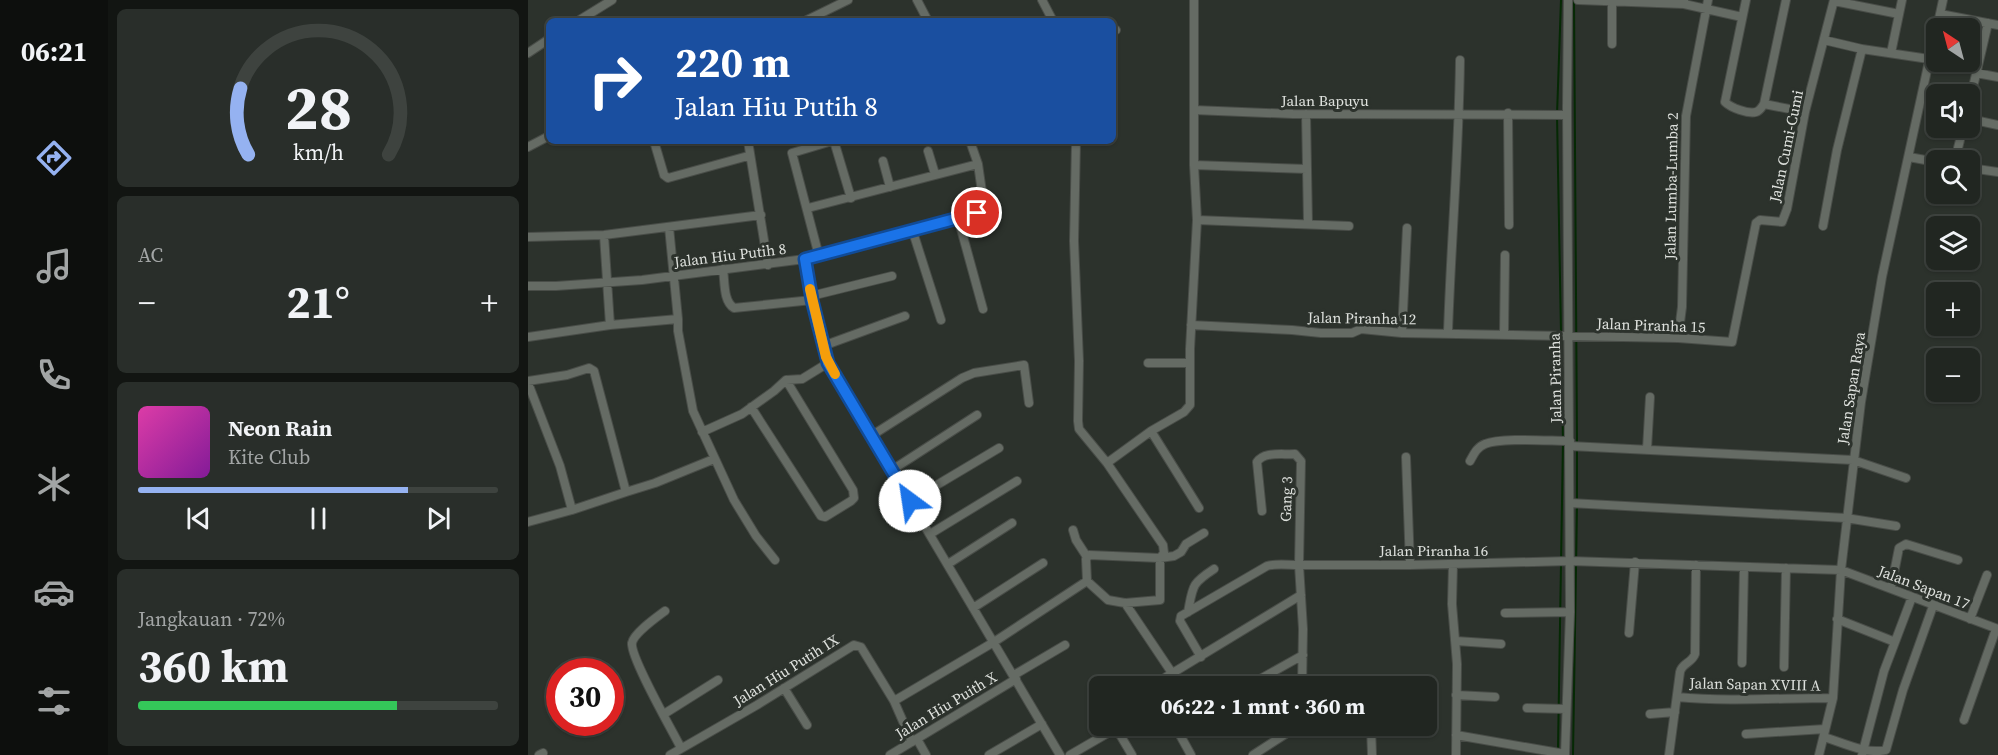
<!DOCTYPE html>
<html lang="id">
<meta charset="utf-8">
<style>
:root{--surface:#212621;--page:#292e2a;--text:#f1f3f6;--muted:#a2a5a5;--line:#3e433f;--accent:#95b2f1}
body{margin:0;font-family:"Source Serif 4",serif;background:var(--page);color:var(--text);height:100vh;display:flex;flex-direction:column;font-size:22px;white-space:nowrap}
*{box-sizing:border-box;margin:0}
p{font-size:20px;color:var(--muted)}
.icon{flex:none;width:33px;height:33px;fill:none;stroke:currentColor;stroke-width:2;stroke-linecap:round;stroke-linejoin:round}
.map{position:relative;flex:1;overflow:hidden}
.details{display:flex;flex-direction:column;gap:9px;padding:9px;background:#121512;width:420px}
.details>*{flex:none}
.top-card{position:absolute;left:18px;top:18px;width:570px;height:126px;border-radius:9px;box-shadow:0 2px 4px #0004,0 0 0 2px var(--line);background:#1a4fa0;color:#fff;overflow:hidden}
.needle{width:39px;rotate:324deg}
.controls{position:absolute;left:1398px;top:18px;display:grid;gap:12px}
.controls a{display:grid;place-items:center;width:54px;height:54px;border-radius:9px;background:var(--surface);box-shadow:0 2px 4px #0004,0 0 0 2px var(--line);font-size:30px}
.speed{position:absolute;left:18px;top:658px;display:flex;gap:12px;font-size:30px;font-weight:700;text-align:center}
.speed>*{display:grid;place-content:center;width:78px;height:78px;border-radius:50%;background:var(--surface);box-shadow:0 2px 4px #0004,0 0 0 2px var(--line);line-height:1}
.speed .limit{border:9px solid #d22;background:#fff;color:#111}
.pin{position:absolute;display:grid;place-items:center;width:51px;height:51px;color:#fff;margin:-26px;border:3px solid #fff;border-radius:50%;box-shadow:0 2px 6px #0007}
.me{position:absolute;width:66px;margin:-33px;rotate:329deg;stroke-linejoin:round;filter:drop-shadow(0 0 4px #0008)}
.turn{display:flex;align-items:center;gap:21px;height:126px;padding:0 30px;font-size:27px}
.turn .icon{width:78px;height:78px;stroke-width:2.5}
.turn b{display:block;font-size:42px;line-height:51px}
.big{font-size:45px;font-weight:700;line-height:1.1}
.details .tile{flex:1;display:flex;flex-direction:column;justify-content:center;gap:9px;min-width:0;padding:0 21px;border-radius:9px;background:var(--page)}
.details .dial{align-items:center;gap:0}
.dial svg{height:156px;overflow:visible;fill:none;stroke:var(--line);stroke-width:7;stroke-linecap:round;text-anchor:middle}
.dial text{fill:var(--text);stroke:none}
.song{display:flex;align-items:center;gap:18px}
.cover{width:72px;height:72px;border-radius:9px;background:linear-gradient(135deg,hsl(320 70% 55%),hsl(290 70% 35%))}
.played{height:6px;border-radius:3px;background:linear-gradient(90deg,var(--accent) 75%,var(--line) 75%)}
.keys{display:flex;justify-content:space-around;direction:ltr}
.heat{display:flex;justify-content:space-between;align-items:center;font-size:33px;direction:ltr}
.charge{height:9px;border-radius:4px;background:linear-gradient(90deg,#34c759 72%,var(--line) 0)}
.trip{position:absolute;left:561px;top:676px;width:348px;height:60px;border-radius:9px;background:var(--surface);box-shadow:0 2px 4px #0004,0 0 0 2px var(--line);font-weight:700;line-height:60px;text-align:center}
main{display:flex;flex:1;min-height:0}
.dock{display:flex;flex-direction:column;width:108px;justify-content:space-around;align-items:center;background:#0d0f0d;color:var(--muted)}
.dock .icon{width:42px;height:42px}
.dock .active{color:var(--accent)}
.dock b{font-size:27px;color:var(--text)}
.map>svg:first-child{display:block}
</style>
<main>
<nav class="dock">
<b>06:21</b>
<svg class="icon active" aria-label="directions" viewBox="0 0 24 24"><path d="M12 3l9 9-9 9-9-9zM9 14v-3h6M13 9l2 2-2 2"/></svg>
<svg class="icon" aria-label="music" viewBox="0 0 24 24"><path d="M9 18V5l10-2v13"/><circle cx="6" cy="18" r="3"/><circle cx="16" cy="16" r="3"/></svg>
<svg class="icon" aria-label="phone" viewBox="0 0 24 24"><path d="M5 4h4l2 5-3 2q2 4 5 5l2-3 5 2v4C11 20 4 13 5 4z"/></svg>
<svg class="icon" aria-label="climate" viewBox="0 0 24 24"><path d="M12 3v18M4 7l16 10M4 17L20 7"/></svg>
<svg class="icon" aria-label="car" viewBox="0 0 24 24"><path d="M5 17H2v-5l4-1 3-4h7l3 4 3 1v5h-3M9 17h6M6 11h13"/><circle cx="7" cy="17" r="2"/><circle cx="17" cy="17" r="2"/></svg>
<svg class="icon" aria-label="filters" viewBox="0 0 24 24"><path d="M4 7h16M4 17h16"/><circle cx="9" cy="7" r="2"/><circle cx="15" cy="17" r="2"/></svg>
</nav>
<section class="details">
<div class="tile dial"><svg viewBox="0 0 100 80">
<path d="M14 69A42 42 0 1 1 86 69"/>
<path d="M14 69A42 42 0 0 1 10 35" stroke="#95b2f1"/>
<text x="50" y="56" font-size="32" font-weight="700">28</text>
<text x="50" y="72" font-size="11">km/h</text>
</svg></div>
<div class="tile"><p>AC</p>
<div class="heat"><a>−</a><b class="big">21°</b><a>+</a></div>
</div>
<div class="tile">
<div class="song"><i class="cover"></i><div><b>Neon Rain</b><p>Kite Club</p></div></div>
<div class="played"></div>
<div class="keys"><svg class="icon" aria-label="previous" viewBox="0 0 24 24"><path d="M18 5L8 12l10 7zM5 5v14"/></svg><svg class="icon" aria-label="pause" viewBox="0 0 24 24"><path d="M8 5v14M16 5v14"/></svg><svg class="icon" aria-label="next" viewBox="0 0 24 24"><path d="M6 5l10 7-10 7zM19 5v14"/></svg></div>
</div>
<div class="tile"><p>Jangkauan · 72%</p><b class="big">360 km</b><div class="charge"></div></div>
</section>
<div class="map">
<svg width="1470" height="755" viewBox="0 0 1470 755">
<rect width="100%" height="100%" fill="#2c322c"/>
<g fill="none" stroke-linecap="round" stroke-linejoin="round">
<path stroke="#052904" stroke-width="2" d="M1046,0L1049,443
M1049,500V449
M1030,749L1035,441L1029,115L1033,0
M1045,755L1049,506"/>
<defs>
<path id="street" d="M389,0L400,21
M514,0L525,21
M1050,0L1156,4V0
M1218,0L1197,102C1203,108 1220,114 1228,112C1232,111 1233,108 1236,104L1258,0
M1306,1L1371,14
M1084,2V44
M1156,4L1214,17
M1412,14L1470,25
M50,21L84,0
M277,21L320,0
M1409,28L1415,0
M585,31L588,30
M1296,40L1334,49L1401,59
M0,53L21,39
M1363,53L1374,0
M1448,73L1470,77
M1442,100L1460,23
M1236,104L1277,112
M666,110L765,114L1039,115
M980,113L981,225
M778,114L780,224
M1442,119L1470,125
M126,141L136,175L140,178L220,156
M220,141L240,265
M306,141L323,198
M548,141L546,241L551,361L550,421L551,429L579,463
M0,147L21,136
M400,151L407,174
M1381,157L1408,162
M1427,160L1435,128
M355,161L362,187
M666,165L779,169
M1442,168L1470,172
M280,208L450,164L442,141
M430,218L455,309
M669,220L821,226
M1295,226L1309,150L1334,49
M384,229L413,320
M76,235L82,325
M0,237L76,235L233,215
M291,256L264,153L304,141
M277,259L284,300L302,366L532,755
M195,269C197,282 195,301 206,308L284,300
M0,286H28L114,280L277,259L453,212L456,206L450,164
M283,296L364,276
M150,319V331L165,411L206,500L228,536L247,560
M663,325L764,330L793,333H824L833,329L874,333L1150,338L1204,342L1228,223L1232,220L1254,222L1259,209L1277,112L1306,0
M920,332C923,242 931,150 932,60
M874,333L879,228
M976,334L977,255
M0,337L82,325L150,319L141,227
M1150,338L1154,307L1158,116L1180,0
M295,346L377,316
M620,363H661
M0,381L39,375L61,368L66,371L98,492L44,510
M0,383L32,466L44,510L0,522
M223,407L293,516L297,517L323,501L326,498L325,490L258,380
M623,431L671,508
M174,432L214,414L246,391L258,380L274,379L300,363
M343,436L434,378L446,373L496,365L501,403
M1042,446L1325,460L1378,478
M1119,449L1122,397
M878,457L882,565
M942,461C946,454 949,447 957,444C973,437 1022,441 1042,441
M364,470L449,415
M98,492L127,483L186,459
M382,501L471,448
M1042,503L1318,518L1368,526
M734,511L729,462C736,451 755,455 767,454L773,461L771,565H882L1042,561L1313,570L1470,629
M545,530L548,540L559,557
M402,534L489,481
M420,564L484,523
M925,564L924,604L929,664L928,755
M559,581L558,559L561,555L632,558L646,556L653,552L658,544L676,533
M1363,588L1371,548L1378,544L1430,560
M597,603L644,673
M445,608L515,563
M137,611C129,617 106,633 104,643C102,657 145,732 153,748
M660,612C665,586 663,584 686,569
M977,613L1042,612
M1309,619L1367,642L1356,671L1334,755
M1442,619L1459,575
M1101,633L1107,562
M928,641L973,644
M1367,642L1384,597
M673,657L652,621L653,616L739,566C748,563 760,565 771,565L775,629L774,687
M1214,663L1216,567
M1256,667L1258,568
M486,675L537,645
M630,687L638,677L773,595
M718,687L775,655
M256,688L279,725
M928,695L967,697
M1149,697C1201,702 1253,698 1305,698
M999,708L1038,709
M136,714L190,680
M1122,714L1147,712
M1436,720L1468,629
M647,726L663,755
M843,727L844,755
M588,728L604,755
M1218,734L1297,729
M928,735L1037,754
M1296,737C1313,742 1339,755 1358,750L1375,690L1405,606
M389,739L398,755
M384,742L366,701L466,642L559,581L580,600L597,603L632,600V558L636,553L635,545L579,463L623,431L656,412L662,405V349L669,220L666,165V0
M11,755L15,753
M142,755L229,705L326,645L333,647L366,701
M362,755L488,679
M461,755L514,724
M542,755L592,726
M725,755L770,726
M1037,755L1042,612L1039,107L1040,0
M1141,755L1152,672C1154,663 1164,663 1167,654L1168,565
M1291,755L1305,698L1313,570L1333,402L1354,277L1408,29"/>
</defs>
<use href="#street" stroke="#494d48" stroke-width="10"/>
<use href="#street" stroke="#656b64" stroke-width="8"/>
</g>
<g fill="none" stroke-linecap="round" stroke-linejoin="round">
<defs>
<path id="route" d="M382,501L300,363L284,300L277,259L449,213"/>
</defs>
<use href="#route" stroke="#114b97" stroke-width="15"/>
<use href="#route" stroke="#1a73e8" stroke-width="10"/>
<path stroke="#f59e0b" stroke-width="10" d="M282,289L298,357L307,374"/>
</g>
<g text-anchor="middle" dominant-baseline="central" stroke-width="6" stroke-linejoin="round" paint-order="stroke">
<g font-size="15" fill="#dee1dd" stroke="#2c322c">
<text x="797" y="100">Jalan Bapuyu</text>
<text transform="translate(1258 146) rotate(-78)">Jalan Cumi-Cumi</text>
<text transform="translate(1143 186) rotate(-89)">Jalan Lumba-Lumba 2</text>
<text transform="translate(202 255) rotate(-7)">Jalan Hiu Putih 8</text>
<text transform="translate(834 318) rotate(1)">Jalan Piranha 12</text>
<text transform="translate(1123 325) rotate(2)">Jalan Piranha 15</text>
<text transform="translate(1027 378) rotate(-91)">Jalan Piranha</text>
<text transform="translate(1323 388) rotate(-81)">Jalan Sapan Raya</text>
<text transform="translate(758 499) rotate(-88)">Gang 3</text>
<text x="906" y="550">Jalan Piranha 16</text>
<text transform="translate(1396 587) rotate(21)">Jalan Sapan 17</text>
<text transform="translate(258 670) rotate(-32)">Jalan Hiu Putih IX</text>
<text transform="translate(1227 684) rotate(1)">Jalan Sapan XVIII A</text>
<text transform="translate(418 705) rotate(-31)">Jalan Hiu Puith X</text>
</g>
</g>
</svg>
<div class="controls">
<a><svg class="needle" viewBox="-14 -14 28 28"><path d="M0-13l5 13h-10z" fill="#e53935"/><path d="M0 13l5-13h-10z" fill="#a2a5a5"/></svg></a>
<a><svg class="icon" aria-label="sound" viewBox="0 0 24 24"><path d="M4 9h4l5-4v14l-5-4H4zM17 9q2 3 0 6"/></svg></a>
<a><svg class="icon" aria-label="search" viewBox="0 0 24 24"><circle cx="10" cy="10" r="6"/><path d="M15 15l6 6"/></svg></a>
<a><svg class="icon" aria-label="layers" viewBox="0 0 24 24"><path d="M12 4l9 5-9 5-9-5zM3 14l9 5 9-5"/></svg></a>
<a>+</a>
<a>−</a>
</div>
<div class="speed"><div class="limit">30</div></div>
<div class="pin" style="left:449px;top:213px;background:#d93025"><svg class="icon" aria-label="arrive" viewBox="0 0 24 24"><path d="M6 21V4h12l-3 4 3 4H6"/></svg></div>
<svg class="me" style="left:382px;top:501px" viewBox="-20 -20 40 40"><circle r="19" fill="#fff"/><path d="M0-13L10 11 0 6-10 11z" fill="#1a73e8"/></svg>
<div class="trip">06:22 · 1 mnt · 360 m</div>
<div class="top-card">
<div class="turn"><svg class="icon" aria-label="right" viewBox="0 0 24 24"><path d="M7 20v-9h11M14 6l5 5-5 5"/></svg><div><b>220 m</b>Jalan Hiu Putih 8</div></div>
</div>
</div>
</main>
